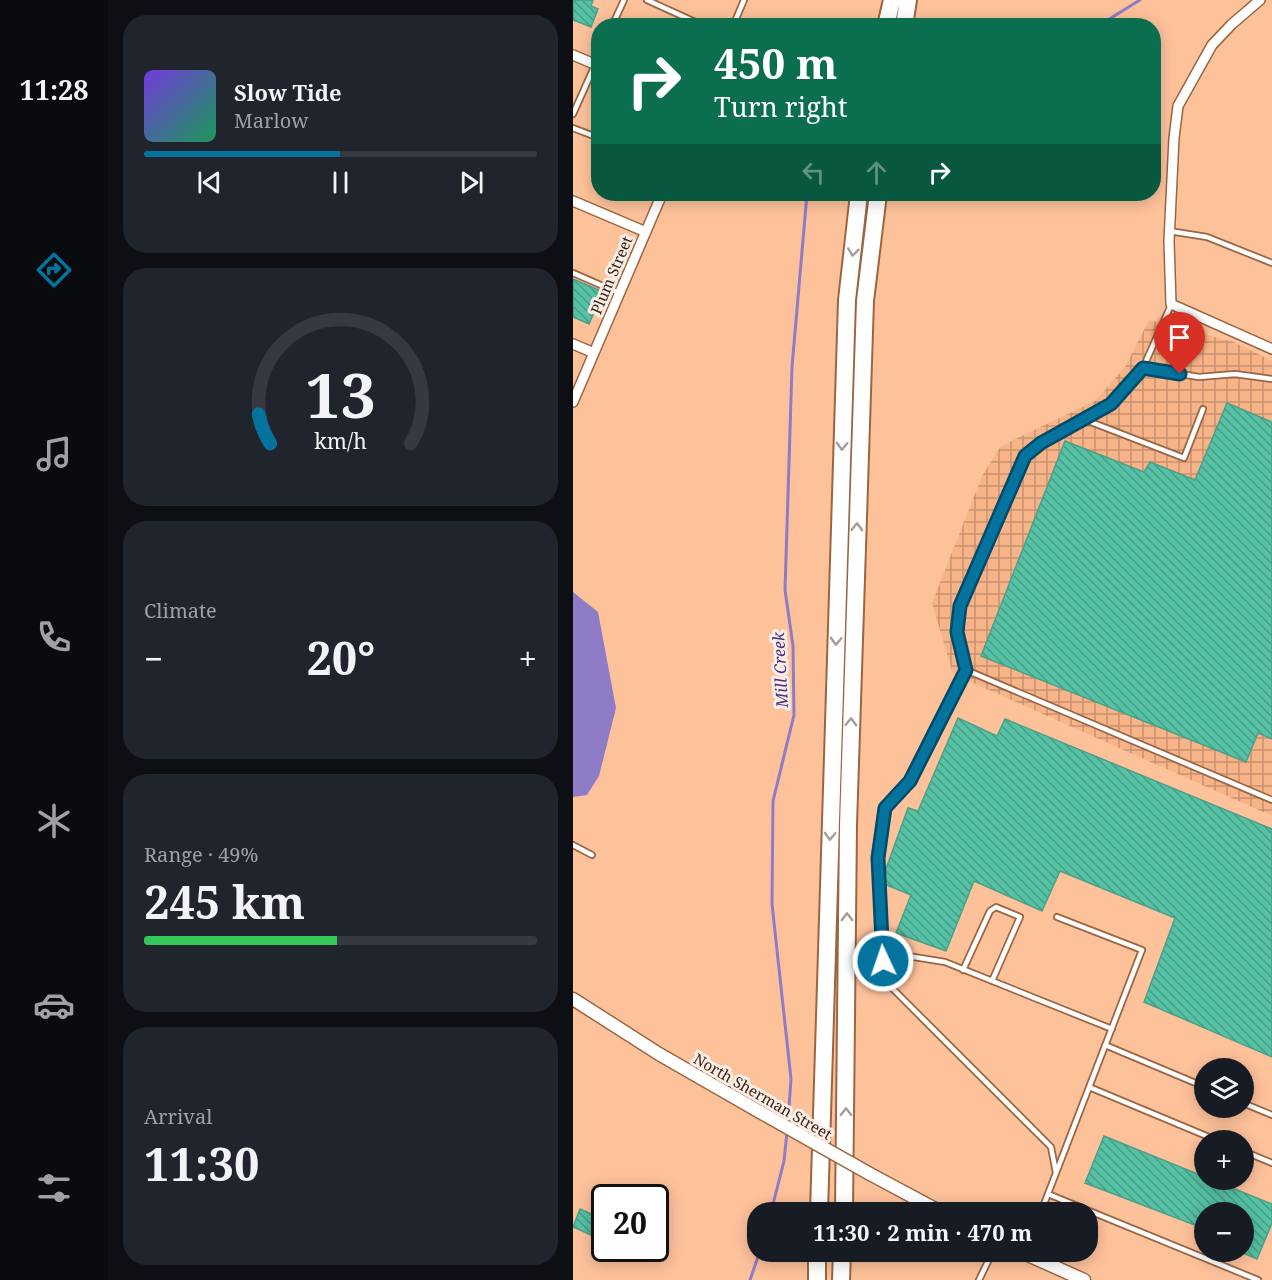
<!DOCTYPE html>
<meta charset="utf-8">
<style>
:root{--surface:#171b24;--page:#20242c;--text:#f1f3f6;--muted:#9ea1a6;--line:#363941;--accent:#04739e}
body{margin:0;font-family:"Noto Serif",serif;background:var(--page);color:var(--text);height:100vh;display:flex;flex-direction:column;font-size:22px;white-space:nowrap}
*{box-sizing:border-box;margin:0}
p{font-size:20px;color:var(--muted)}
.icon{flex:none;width:33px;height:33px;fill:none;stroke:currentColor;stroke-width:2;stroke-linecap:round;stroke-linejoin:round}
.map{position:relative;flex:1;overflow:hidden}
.side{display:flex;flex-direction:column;gap:15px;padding:15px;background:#0d0f14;width:465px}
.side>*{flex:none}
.banner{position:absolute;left:18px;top:18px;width:570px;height:183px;border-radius:24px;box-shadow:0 3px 15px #0003;background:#0b6e4f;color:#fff;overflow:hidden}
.fabs{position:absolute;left:621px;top:1058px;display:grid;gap:12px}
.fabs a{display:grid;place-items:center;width:60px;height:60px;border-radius:50%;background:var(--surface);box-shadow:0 3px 15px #0003;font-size:30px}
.speed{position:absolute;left:18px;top:1184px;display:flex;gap:12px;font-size:30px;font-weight:700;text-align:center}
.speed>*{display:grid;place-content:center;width:78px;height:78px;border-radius:50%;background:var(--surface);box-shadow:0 3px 15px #0003;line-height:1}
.speed .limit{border:3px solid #111;border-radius:9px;background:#fff;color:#111}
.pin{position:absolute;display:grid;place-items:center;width:51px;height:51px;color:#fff;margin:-62px -26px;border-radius:50% 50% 50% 0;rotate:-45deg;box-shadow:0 0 6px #0007}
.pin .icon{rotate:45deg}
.me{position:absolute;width:66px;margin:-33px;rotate:357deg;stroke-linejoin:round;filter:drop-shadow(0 0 4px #0008)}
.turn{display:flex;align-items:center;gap:21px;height:126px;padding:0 24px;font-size:27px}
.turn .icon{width:78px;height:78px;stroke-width:2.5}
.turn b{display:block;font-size:42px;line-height:51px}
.lanes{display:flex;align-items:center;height:57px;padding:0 24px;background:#0003;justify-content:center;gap:30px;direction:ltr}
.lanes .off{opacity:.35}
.big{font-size:45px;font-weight:700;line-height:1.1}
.side .tile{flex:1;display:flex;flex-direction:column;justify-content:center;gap:9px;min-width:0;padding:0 21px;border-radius:24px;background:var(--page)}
.side .dial{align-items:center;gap:0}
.dial svg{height:156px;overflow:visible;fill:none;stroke:var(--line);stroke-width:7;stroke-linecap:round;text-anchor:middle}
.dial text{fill:var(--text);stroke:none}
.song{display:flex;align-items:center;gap:18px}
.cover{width:72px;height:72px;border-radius:9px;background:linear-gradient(135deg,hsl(260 70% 55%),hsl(150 70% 35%))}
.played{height:6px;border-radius:3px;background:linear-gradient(90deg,var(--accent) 50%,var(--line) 50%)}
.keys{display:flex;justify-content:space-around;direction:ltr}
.heat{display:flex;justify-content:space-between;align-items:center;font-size:33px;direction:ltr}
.charge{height:9px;border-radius:4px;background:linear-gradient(90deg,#34c759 49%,var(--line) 0)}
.trip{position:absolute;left:174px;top:1202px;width:351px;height:60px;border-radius:24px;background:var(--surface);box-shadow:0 3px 15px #0003;font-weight:700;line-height:60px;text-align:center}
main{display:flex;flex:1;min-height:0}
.menu{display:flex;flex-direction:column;width:108px;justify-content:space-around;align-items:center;background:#090b0e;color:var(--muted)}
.menu .icon{width:42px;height:42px}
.menu .on{color:var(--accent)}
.menu b{font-size:27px;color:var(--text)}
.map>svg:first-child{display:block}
</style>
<main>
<nav class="menu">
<b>11:28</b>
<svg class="icon on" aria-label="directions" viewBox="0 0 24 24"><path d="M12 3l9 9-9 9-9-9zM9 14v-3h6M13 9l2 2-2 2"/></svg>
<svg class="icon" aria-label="music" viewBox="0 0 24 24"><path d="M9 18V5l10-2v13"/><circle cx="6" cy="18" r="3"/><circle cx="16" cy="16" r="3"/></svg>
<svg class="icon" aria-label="phone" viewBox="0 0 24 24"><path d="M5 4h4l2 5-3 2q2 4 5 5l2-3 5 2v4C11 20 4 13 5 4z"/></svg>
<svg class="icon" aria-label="climate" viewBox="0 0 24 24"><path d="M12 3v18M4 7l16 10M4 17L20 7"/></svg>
<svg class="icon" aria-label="car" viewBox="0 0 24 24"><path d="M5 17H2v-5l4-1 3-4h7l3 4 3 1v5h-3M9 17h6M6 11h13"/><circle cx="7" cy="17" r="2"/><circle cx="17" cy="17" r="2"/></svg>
<svg class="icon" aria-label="filters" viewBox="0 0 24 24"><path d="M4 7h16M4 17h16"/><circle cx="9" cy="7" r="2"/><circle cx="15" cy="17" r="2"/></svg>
</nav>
<section class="side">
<div class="tile">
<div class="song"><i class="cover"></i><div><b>Slow Tide</b><p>Marlow</p></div></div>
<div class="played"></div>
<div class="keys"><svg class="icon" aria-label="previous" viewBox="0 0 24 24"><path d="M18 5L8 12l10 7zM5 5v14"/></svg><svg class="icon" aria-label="pause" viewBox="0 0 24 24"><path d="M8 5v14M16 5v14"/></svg><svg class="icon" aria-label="next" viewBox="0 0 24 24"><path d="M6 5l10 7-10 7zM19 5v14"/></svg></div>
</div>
<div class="tile dial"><svg viewBox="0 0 100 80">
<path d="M14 69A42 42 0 1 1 86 69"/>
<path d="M14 69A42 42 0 0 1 8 54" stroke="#04739e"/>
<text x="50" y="56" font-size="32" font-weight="700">13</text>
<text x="50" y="72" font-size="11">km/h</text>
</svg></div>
<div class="tile"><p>Climate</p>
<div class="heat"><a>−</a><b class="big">20°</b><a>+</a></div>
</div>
<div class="tile"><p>Range · 49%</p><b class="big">245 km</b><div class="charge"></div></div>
<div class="tile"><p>Arrival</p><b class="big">11:30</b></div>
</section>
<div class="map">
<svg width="699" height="1280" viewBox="0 0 699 1280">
<defs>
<pattern id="industrial-grid" width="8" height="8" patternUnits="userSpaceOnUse" patternTransform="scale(1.5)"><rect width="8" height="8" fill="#f7b489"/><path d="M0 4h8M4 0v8" fill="none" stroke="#c9926f"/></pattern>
<pattern id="building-back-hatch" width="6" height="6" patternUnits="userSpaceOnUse" patternTransform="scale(1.5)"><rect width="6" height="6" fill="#55c1a5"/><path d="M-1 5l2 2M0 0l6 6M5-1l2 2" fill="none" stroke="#489d85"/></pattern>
</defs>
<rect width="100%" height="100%" fill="#fec29b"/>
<path fill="url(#industrial-grid)" d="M576,320L661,342L699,361V816L380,674L359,603L409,476L428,446L522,401L552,367Z"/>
<path fill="#8e7dc6" d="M0,592L25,612L43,708L26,776L14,795L0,797Z"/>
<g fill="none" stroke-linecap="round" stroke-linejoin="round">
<path stroke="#8e7dc6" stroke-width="3" d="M525,26L567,0
M215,1122L218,1079L199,904L200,801L221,715L220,646L212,590L219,367L234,194
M198,1212L211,1161L214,1132
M177,1280L187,1251"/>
</g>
<path fill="url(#building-back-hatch)" stroke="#4e9f89" stroke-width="1.5" d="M0,0H20L18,6L25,9L18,27L0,20Z
M0,279L30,292L16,324L0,317Z
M654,403L699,422V739L685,733L673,762L408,656L492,441L571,472L577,462L622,480Z
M385,718L424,736L432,719L699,829V1057L571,1002L602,918L487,871L469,911L401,881L373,951L323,933L338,895L311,884L310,877L335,808L345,811Z
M531,1136L632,1177V1179H637L699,1204V1223L684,1259L670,1253V1212H632V1229L512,1183Z
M7,1209L32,1220V1228L27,1239L0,1227Z"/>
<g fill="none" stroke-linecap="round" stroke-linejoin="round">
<defs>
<path id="lane" d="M74,0L131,26
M39,26L51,0
M160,26L171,0
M0,114L26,56
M0,128L26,138
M596,231L634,237L699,263
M0,273L46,293
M570,368L626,377L662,374L699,379
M510,419L611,458L630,409
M393,670L699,800
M0,845L19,855
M310,952L372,962L539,1029
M390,970L417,911L423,907L447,917L419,981
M532,1045L632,1087
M516,1087L643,1140
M670,1103L699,1115
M670,1151L699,1163
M483,1173L569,950L484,917
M475,1194L685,1280
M468,1212L483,1173L478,1147L317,986L310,961L305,858L311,808L337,781L393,670L384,632L387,606L452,456L468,443L538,404L570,368L598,305
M406,1280L420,1251"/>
<path id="street" d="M687,0L659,24L639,45L605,106L601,138L596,241L598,304L699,349
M0,55L26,66
M0,201L73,232
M0,344L21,353
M0,402L89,194"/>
<path id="secondary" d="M0,999L86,1054L187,1112
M297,1174L368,1212
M446,1251L511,1280"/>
<path id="highway" d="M313,26L319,0
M331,26L335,0
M246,1212L274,300L286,194
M271,1212L275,825L292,301L305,194
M244,1280V1251
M268,1280L269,1251"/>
</defs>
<use href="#lane" stroke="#9b6541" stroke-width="8"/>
<use href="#street" stroke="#9b6541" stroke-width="12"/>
<use href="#secondary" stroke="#9b6541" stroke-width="15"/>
<use href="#highway" stroke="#9b6541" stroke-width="20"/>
<use href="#lane" stroke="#fff" stroke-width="4.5"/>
<use href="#street" stroke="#fff" stroke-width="9"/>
<use href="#secondary" stroke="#fff" stroke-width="12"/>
<use href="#highway" stroke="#fff" stroke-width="16"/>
<defs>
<path id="secondary-bridge" d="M187,1112L297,1174"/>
</defs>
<use href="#secondary-bridge" stroke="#9b6541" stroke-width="15" stroke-linecap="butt"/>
<use href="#secondary-bridge" stroke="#fff" stroke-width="12"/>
</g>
<defs><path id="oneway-chevron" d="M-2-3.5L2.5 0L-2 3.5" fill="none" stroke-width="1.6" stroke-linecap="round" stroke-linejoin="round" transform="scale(1.5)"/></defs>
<g stroke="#a79d96">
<use href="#oneway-chevron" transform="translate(280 252) rotate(97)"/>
<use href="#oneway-chevron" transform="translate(269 446) rotate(92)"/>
<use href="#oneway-chevron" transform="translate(284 527) rotate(-88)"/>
<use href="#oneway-chevron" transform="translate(263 641) rotate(92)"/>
<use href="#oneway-chevron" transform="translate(278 722) rotate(-88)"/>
<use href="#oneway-chevron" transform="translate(257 836) rotate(92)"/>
<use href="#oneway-chevron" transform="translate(274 917) rotate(-90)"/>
<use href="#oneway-chevron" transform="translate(273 1112) rotate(-90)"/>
</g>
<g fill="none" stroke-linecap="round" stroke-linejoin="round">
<defs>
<path id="route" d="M310,961L305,858L312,808L337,781L393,670L384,632L387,606L452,456L468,443L538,404L570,368L607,374"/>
</defs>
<use href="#route" stroke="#034b67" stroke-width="15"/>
<use href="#route" stroke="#04739e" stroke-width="10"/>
</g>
<g text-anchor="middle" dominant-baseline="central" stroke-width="6" stroke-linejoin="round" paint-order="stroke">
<g font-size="15" fill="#3c2516" stroke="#fbeee7">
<text transform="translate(38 275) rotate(-67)">Plum Street</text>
<text transform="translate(190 1096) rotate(30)">North Sherman Street</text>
</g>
<g font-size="16" font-style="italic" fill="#4a2e85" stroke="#fbeee7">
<text transform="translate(207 670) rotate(-93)">Mill Creek</text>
</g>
</g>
</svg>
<div class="fabs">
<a><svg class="icon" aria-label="layers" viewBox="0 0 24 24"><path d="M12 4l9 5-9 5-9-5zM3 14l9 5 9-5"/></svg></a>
<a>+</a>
<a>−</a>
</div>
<div class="speed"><div class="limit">20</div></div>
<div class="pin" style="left:607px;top:374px;background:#d93025"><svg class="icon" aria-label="arrive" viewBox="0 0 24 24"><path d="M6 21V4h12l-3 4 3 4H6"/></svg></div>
<svg class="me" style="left:310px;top:961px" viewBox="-20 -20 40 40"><circle r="17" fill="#04739e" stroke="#fff" stroke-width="3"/><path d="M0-11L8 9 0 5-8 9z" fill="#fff"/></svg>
<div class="trip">11:30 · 2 min · 470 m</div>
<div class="banner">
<div class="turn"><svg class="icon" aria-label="right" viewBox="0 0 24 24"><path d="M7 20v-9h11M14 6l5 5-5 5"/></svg><div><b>450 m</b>Turn right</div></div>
<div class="lanes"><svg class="icon off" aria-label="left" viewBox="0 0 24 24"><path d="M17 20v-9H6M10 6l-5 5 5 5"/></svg><svg class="icon off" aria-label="ahead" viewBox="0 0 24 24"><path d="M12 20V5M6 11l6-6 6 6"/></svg><svg class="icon" aria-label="right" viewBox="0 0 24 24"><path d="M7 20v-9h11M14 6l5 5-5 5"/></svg></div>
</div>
</div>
</main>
